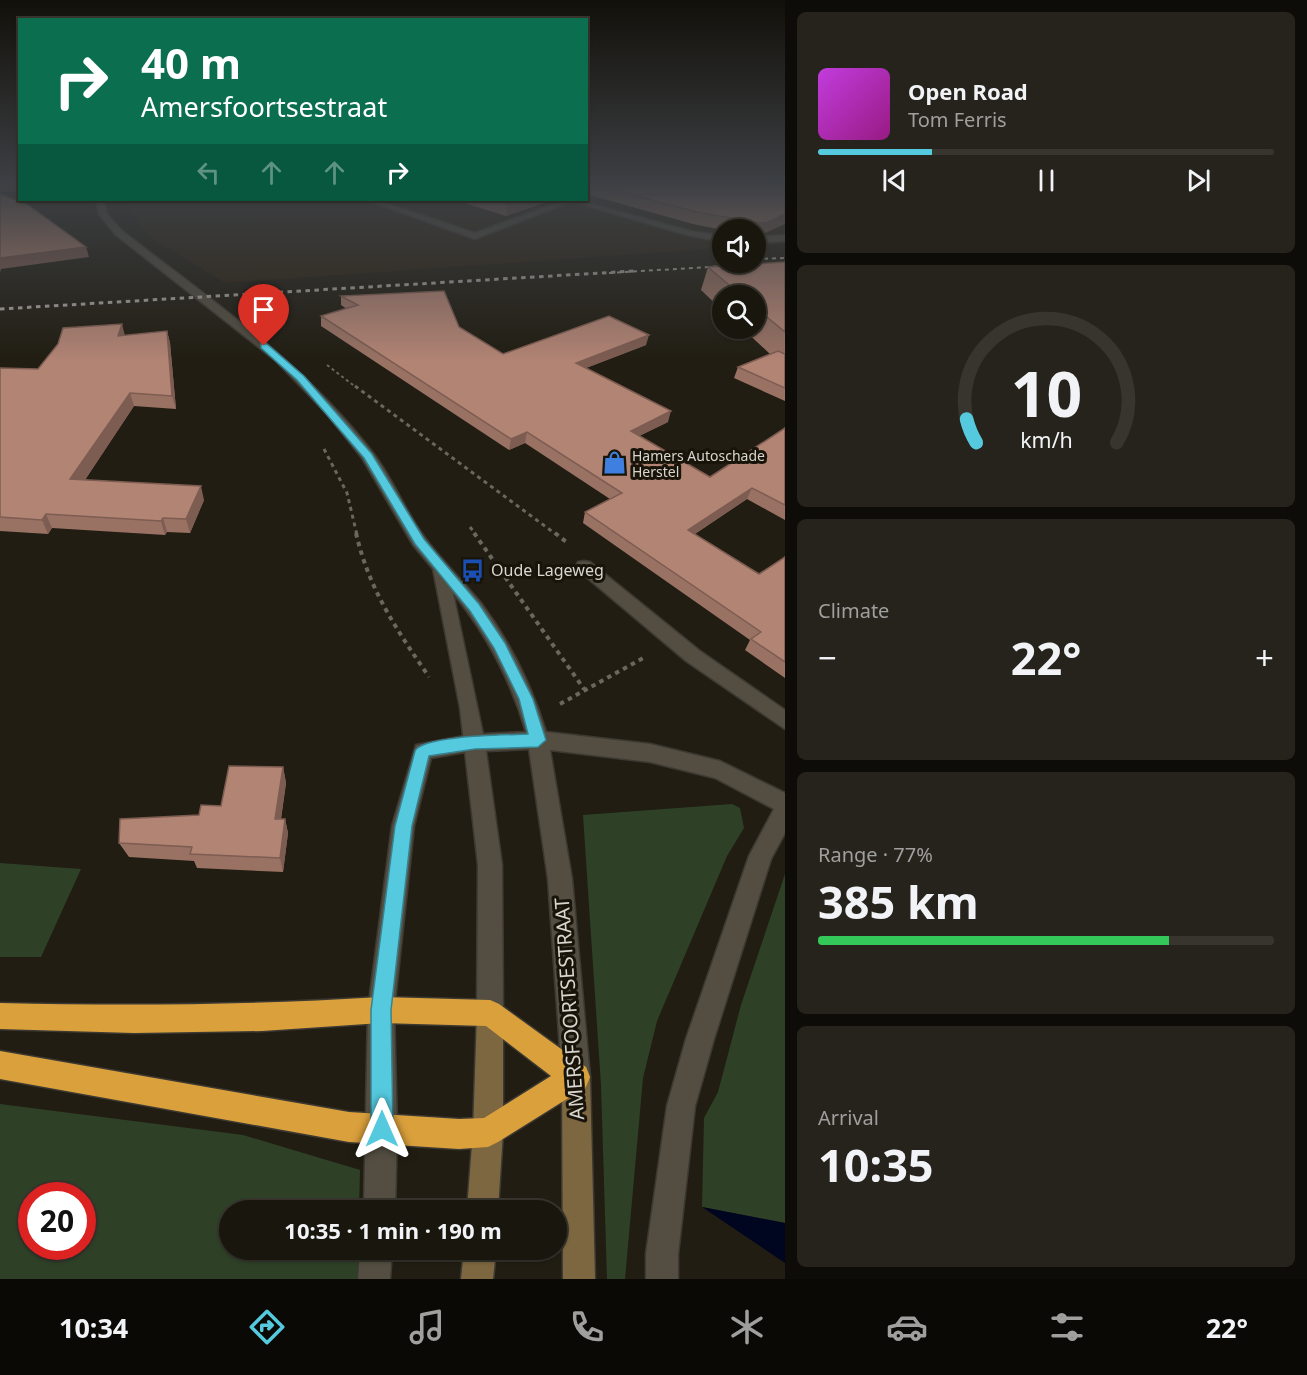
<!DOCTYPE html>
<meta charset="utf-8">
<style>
:root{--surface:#19160e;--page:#26231c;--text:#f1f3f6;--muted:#9f9f9e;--line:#37352e;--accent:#55cadf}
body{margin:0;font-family:"Noto Sans",sans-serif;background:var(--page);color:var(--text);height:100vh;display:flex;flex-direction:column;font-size:22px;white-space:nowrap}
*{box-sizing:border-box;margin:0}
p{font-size:20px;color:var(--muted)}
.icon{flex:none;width:33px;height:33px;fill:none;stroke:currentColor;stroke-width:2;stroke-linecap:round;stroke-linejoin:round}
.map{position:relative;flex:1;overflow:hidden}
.drawer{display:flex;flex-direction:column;gap:12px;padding:12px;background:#0e0c08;width:522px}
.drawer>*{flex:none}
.banner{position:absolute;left:18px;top:18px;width:570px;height:183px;border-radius:0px;box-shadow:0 2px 4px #0004,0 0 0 2px var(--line);background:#0b6e4f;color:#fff;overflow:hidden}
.buttons{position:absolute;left:712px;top:219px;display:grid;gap:12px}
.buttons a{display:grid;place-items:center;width:54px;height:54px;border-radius:50%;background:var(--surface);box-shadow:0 2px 4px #0004,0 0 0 2px var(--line);font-size:30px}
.speed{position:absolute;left:18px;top:1182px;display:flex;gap:12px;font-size:30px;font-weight:700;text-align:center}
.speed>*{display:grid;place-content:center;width:78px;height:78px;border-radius:50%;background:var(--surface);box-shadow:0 2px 4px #0004,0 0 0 2px var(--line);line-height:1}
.speed .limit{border:9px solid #d22;background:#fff;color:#111}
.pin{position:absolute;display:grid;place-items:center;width:51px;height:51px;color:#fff;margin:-62px -26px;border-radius:50% 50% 50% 0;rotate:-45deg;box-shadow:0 0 6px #0007}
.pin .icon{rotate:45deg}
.me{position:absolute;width:66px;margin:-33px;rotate:0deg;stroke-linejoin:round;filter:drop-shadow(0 0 4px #0008)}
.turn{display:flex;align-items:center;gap:21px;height:126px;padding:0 24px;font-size:27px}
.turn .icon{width:78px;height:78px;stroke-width:2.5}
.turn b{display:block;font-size:42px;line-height:51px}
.lanes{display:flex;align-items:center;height:57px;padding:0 24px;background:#0003;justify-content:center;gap:30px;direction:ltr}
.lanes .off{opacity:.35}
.big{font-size:45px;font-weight:700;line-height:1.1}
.drawer .widget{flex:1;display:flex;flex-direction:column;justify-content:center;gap:9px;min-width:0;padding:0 21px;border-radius:9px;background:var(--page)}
.drawer .dial{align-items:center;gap:0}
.dial svg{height:156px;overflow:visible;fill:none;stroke:var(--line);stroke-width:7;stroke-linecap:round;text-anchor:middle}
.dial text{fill:var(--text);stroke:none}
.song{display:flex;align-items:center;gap:18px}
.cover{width:72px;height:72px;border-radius:9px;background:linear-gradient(135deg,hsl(290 70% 55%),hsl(310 70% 35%))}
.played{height:6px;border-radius:3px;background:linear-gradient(90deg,var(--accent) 25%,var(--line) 25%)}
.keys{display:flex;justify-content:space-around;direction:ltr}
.heat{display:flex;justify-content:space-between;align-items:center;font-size:33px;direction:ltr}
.charge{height:9px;border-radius:4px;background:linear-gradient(90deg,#34c759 77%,var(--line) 0)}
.trip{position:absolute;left:219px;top:1200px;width:348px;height:60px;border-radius:30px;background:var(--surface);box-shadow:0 2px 4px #0004,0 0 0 2px var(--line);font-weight:700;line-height:60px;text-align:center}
.tab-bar{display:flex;height:96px;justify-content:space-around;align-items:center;background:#0a0906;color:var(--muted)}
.tab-bar .icon{width:42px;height:42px}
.tab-bar .selected{color:var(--accent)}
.tab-bar b{font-size:27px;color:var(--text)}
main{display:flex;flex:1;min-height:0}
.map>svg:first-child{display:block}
</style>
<main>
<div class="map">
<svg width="785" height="1279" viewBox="0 0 785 1279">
<rect width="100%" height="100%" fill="#211d12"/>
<path fill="#2d2313" d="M587,183H785V244L756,246V230H723V248L225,283L150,237L124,201L586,200Z"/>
<path fill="#2e4127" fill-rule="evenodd" d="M732,804L740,808L744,828L727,856L657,1021L643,1078L625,1279H607L601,1085L583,815Z
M0,863L81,869L41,957H0Z
M785,874V1223L702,1207L704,1118L718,1092L741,1005Z
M0,1104L243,1135L360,1170L359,1210H230V1250H358V1279H0ZM32,1196H82V1246H32Z"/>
<path fill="#000520" d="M702,1207L785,1223V1263Z"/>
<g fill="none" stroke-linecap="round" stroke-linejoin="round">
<defs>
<path id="lane" d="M366,200H376L475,233L565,200H575L475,239Z
M475,734L482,737L485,743L482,749L431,758L414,826L394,1010L397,1129L395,1210H364L368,1010L392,826L416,745Z
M360,1250H392L390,1279H358Z"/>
<path id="street" d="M0,186H20V190H0Z
M96,200H104L107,214L122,231C210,299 304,363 373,453C393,479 405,511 425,538C442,561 463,581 481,603C510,642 532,686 546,732L650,744L720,761L785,793V833L771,859L714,1039L695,1106L678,1254V1279H646V1254L667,1106L686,1039L749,856L774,809L715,778L650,762L550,750L572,879L590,1077L586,1087L576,1091L566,1087L562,1077L548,879L529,749L486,751L502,865L503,1013L499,1022L490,1026L481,1022L477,1013L478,865L460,708L433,569L413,545L362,458L328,415L275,360L116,235L99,214ZM453,593C487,635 511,681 526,732L483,734Z
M566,200H577L691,231L723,236V242L687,235Z
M785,235V241L756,243V237Z
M584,561L590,562L700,651L785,710V729L686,661L578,570L576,566L578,562Z"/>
<path id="secondary" d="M490,1000L499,1004L503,1013V1132L498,1210H467L473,1132L477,1013L481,1004Z
M576,1063L586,1067L590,1077L595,1279H563L562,1077L566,1067Z
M464,1250H496L493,1279H461Z"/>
<path id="highway" d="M381,997L490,1000L499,1004L586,1067L590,1077L586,1087L498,1142L488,1147L459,1149L349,1142L0,1079V1051L349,1112L459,1119L484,1118L551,1076L486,1026L381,1023L262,1031L134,1033L0,1029V1003C128,1006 254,1005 381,997Z"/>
</defs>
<use href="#lane" stroke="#3c3932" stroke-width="3"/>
<use href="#street" stroke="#3c3932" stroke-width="3"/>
<use href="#secondary" stroke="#3c3932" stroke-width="3"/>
<use href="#highway" stroke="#3c3932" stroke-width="3"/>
<path stroke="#6a675d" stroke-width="2" stroke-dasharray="3 3" stroke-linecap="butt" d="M327,365L357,388"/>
<path stroke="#6a675d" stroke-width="3" stroke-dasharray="4 4" stroke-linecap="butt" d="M355,386L557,535
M324,449L347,493L357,535
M470,527L476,535"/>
<path stroke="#6a675d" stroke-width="4" stroke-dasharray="4.5 4.5" stroke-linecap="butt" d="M356,533C369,590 397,630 429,677
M474,533L584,689
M555,533L569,544
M560,704L645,657"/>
<use href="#lane" fill="#534e41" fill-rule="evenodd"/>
<use href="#street" fill="#534e41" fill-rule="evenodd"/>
<use href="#secondary" fill="#7c6740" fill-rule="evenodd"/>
<use href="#highway" fill="#daa03c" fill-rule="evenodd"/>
<path stroke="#aaa79f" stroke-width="2" stroke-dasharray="4 4" stroke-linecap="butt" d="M756,259L785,258
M609,273L725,266"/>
<path stroke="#aaa79f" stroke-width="3" stroke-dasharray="4.5 4.5" stroke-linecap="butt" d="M0,309L634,271"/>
</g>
<path fill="#997264" d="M0,183H20V184H0Z
M586,183H785L763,234L756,235V230H723L693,224L586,194Z
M454,200H552L506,216Z
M785,262V401L734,378L738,367L770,354L742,328H756V296H723V311L701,290L708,267Z
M341,296L459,327L503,354L646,345L586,368L668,422L639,436L710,477L785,428V520L747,499L695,534L759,574L785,557V678L745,650L750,640L583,523L585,512L610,499L525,443L509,450L321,326V316L347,309L341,305Z
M167,331L170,343L176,409L134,406L85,480L204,500L190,533L167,532L165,535L52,528L48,534L0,531V368L38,369L58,344Z
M283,767L286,783L281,819H285L288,833L283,872L197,868L194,861L129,857L119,843L199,815L221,806Z"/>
<path fill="#7d5c51" d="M521,200H552L506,216L507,204Z
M785,214V224L763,234L756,235V231L759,223Z
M86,247L89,257L1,269L0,273V258Z
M122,324L125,336H118Z
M167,331L170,343L176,409L172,396Z
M649,335L646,345L573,373L576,363Z
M130,393L134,406L76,493L70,479Z
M671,411L668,422L627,442L631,431Z
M527,432L525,443L509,450L511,439Z
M201,486L204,500L190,533L186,519Z
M752,488L747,499L684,541L688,530Z
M46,514L52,528L48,534L42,520Z
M163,518L167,532L165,535L161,521Z
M283,767L286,783L279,833L275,819Z
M285,819L288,833L283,872L280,858Z"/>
<path fill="#b28474" stroke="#7d5c51" stroke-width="1.5" d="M587,183H785V214L768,222L759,223L697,212Z
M0,194L28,205L86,247L0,258Z
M492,200H521L507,204Z
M785,262V332L756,308V296H742L708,267Z
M444,291L459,327L503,354L609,316L649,335L576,363L671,411L631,431L710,477L785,428V505L752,488L688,530L759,574L785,557V662L751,639L761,632L585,512L622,493L527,432L511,439L321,316L358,305L341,296Z
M122,324L118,336L167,331L172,396L130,393L70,479L201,486L186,519L163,518L161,521L46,514L42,520L0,517V368L38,369L58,344L63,328Z
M778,351L785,354V388L738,367Z
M229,766L283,767L275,819H285L280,858L190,854L192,847L119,843L120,819L199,815L201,805L221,806Z"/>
<linearGradient id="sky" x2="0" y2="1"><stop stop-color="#12100a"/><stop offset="0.51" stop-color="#3d4044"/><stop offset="1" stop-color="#3d4044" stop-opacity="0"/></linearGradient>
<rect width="785" height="362" fill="url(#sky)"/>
<path fill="#55cadf" stroke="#378391" stroke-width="1.5" d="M261,344H267L304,376L372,454L424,539L479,604L505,643L533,699L546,740L538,747L475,749L429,756L412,826L391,1010L393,1129L390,1137L382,1140L374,1137L371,1129V1010L395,826L415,751C422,735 509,735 528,734L519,699L494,648L470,611L415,544L364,458L297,380L261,348Z"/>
<defs>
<symbol id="shop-bare" viewBox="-9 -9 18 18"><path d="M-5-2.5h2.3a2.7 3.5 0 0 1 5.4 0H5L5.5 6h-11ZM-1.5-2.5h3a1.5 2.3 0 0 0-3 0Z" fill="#3f7fe0" stroke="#181409" stroke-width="2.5" paint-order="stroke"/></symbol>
<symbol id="bus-bare" viewBox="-9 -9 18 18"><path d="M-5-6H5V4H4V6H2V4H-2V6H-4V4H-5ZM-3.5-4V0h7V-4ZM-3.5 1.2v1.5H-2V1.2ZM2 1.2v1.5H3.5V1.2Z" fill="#1a4fb4" stroke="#181409" stroke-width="2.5" paint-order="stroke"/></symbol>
</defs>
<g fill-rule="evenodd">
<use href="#shop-bare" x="598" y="446" width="33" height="33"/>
<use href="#bus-bare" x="456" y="554" width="33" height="33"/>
</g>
<g text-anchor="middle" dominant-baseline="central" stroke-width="6" stroke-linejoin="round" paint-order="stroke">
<g font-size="14" fill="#d9d6cf" stroke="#181409" text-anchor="start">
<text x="632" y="455">Hamers Autoschade<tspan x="632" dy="16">Herstel</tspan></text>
</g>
<g font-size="16" fill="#d9d6cf" stroke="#181409" text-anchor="start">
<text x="491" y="570">Oude Lageweg</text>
</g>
<g font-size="20" fill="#d9d6cf" stroke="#181409">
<text transform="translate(569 1009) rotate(-94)">AMERSFOORTSESTRAAT</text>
</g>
</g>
</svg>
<div class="buttons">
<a><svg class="icon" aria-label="sound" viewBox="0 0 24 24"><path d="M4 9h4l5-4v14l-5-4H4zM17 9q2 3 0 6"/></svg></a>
<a><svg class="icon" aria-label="search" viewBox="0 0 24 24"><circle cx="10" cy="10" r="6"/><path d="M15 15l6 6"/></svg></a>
</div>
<div class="speed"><div class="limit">20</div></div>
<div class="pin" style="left:264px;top:346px;background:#d93025"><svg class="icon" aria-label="arrive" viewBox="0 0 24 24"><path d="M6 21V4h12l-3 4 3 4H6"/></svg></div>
<svg class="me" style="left:382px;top:1129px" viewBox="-20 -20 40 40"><path d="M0-17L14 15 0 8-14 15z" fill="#55cadf" stroke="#fff" stroke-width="4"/></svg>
<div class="trip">10:35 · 1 min · 190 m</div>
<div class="banner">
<div class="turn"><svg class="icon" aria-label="right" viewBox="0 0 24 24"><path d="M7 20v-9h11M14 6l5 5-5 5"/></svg><div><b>40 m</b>Amersfoortsestraat</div></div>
<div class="lanes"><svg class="icon off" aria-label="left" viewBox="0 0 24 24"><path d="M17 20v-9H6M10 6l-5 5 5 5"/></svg><svg class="icon off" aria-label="ahead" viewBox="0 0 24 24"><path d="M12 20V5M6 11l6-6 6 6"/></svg><svg class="icon off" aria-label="ahead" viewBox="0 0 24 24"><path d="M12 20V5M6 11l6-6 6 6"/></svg><svg class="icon" aria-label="right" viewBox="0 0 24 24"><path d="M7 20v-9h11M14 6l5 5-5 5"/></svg></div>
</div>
</div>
<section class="drawer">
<div class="widget">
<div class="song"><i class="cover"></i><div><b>Open Road</b><p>Tom Ferris</p></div></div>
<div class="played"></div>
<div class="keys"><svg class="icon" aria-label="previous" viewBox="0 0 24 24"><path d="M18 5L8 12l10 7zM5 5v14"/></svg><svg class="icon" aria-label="pause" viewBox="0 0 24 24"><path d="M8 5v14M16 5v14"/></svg><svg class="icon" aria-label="next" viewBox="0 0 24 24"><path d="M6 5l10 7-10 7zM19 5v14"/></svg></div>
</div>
<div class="widget dial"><svg viewBox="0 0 100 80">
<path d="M14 69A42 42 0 1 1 86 69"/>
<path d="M14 69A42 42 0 0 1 9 57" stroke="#55cadf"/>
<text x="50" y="56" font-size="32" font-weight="700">10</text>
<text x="50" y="72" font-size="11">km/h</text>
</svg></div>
<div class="widget"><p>Climate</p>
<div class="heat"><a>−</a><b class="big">22°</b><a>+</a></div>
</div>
<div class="widget"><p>Range · 77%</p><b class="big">385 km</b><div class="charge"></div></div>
<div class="widget"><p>Arrival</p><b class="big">10:35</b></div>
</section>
</main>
<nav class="tab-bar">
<b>10:34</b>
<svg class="icon selected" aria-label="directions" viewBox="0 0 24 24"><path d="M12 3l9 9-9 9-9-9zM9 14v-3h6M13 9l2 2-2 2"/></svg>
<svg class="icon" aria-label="music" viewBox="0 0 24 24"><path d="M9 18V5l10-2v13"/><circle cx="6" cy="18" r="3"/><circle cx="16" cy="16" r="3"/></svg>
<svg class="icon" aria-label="phone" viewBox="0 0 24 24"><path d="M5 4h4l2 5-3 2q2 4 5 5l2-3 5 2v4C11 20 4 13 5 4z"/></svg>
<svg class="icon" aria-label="climate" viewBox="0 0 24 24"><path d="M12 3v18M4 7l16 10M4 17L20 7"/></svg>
<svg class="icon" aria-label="car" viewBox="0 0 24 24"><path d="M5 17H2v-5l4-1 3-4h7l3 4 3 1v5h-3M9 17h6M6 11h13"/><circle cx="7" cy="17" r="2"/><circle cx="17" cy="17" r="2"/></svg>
<svg class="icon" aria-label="filters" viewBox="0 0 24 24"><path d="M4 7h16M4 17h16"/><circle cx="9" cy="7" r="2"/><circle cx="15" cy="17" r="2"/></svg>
<b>22°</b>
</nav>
